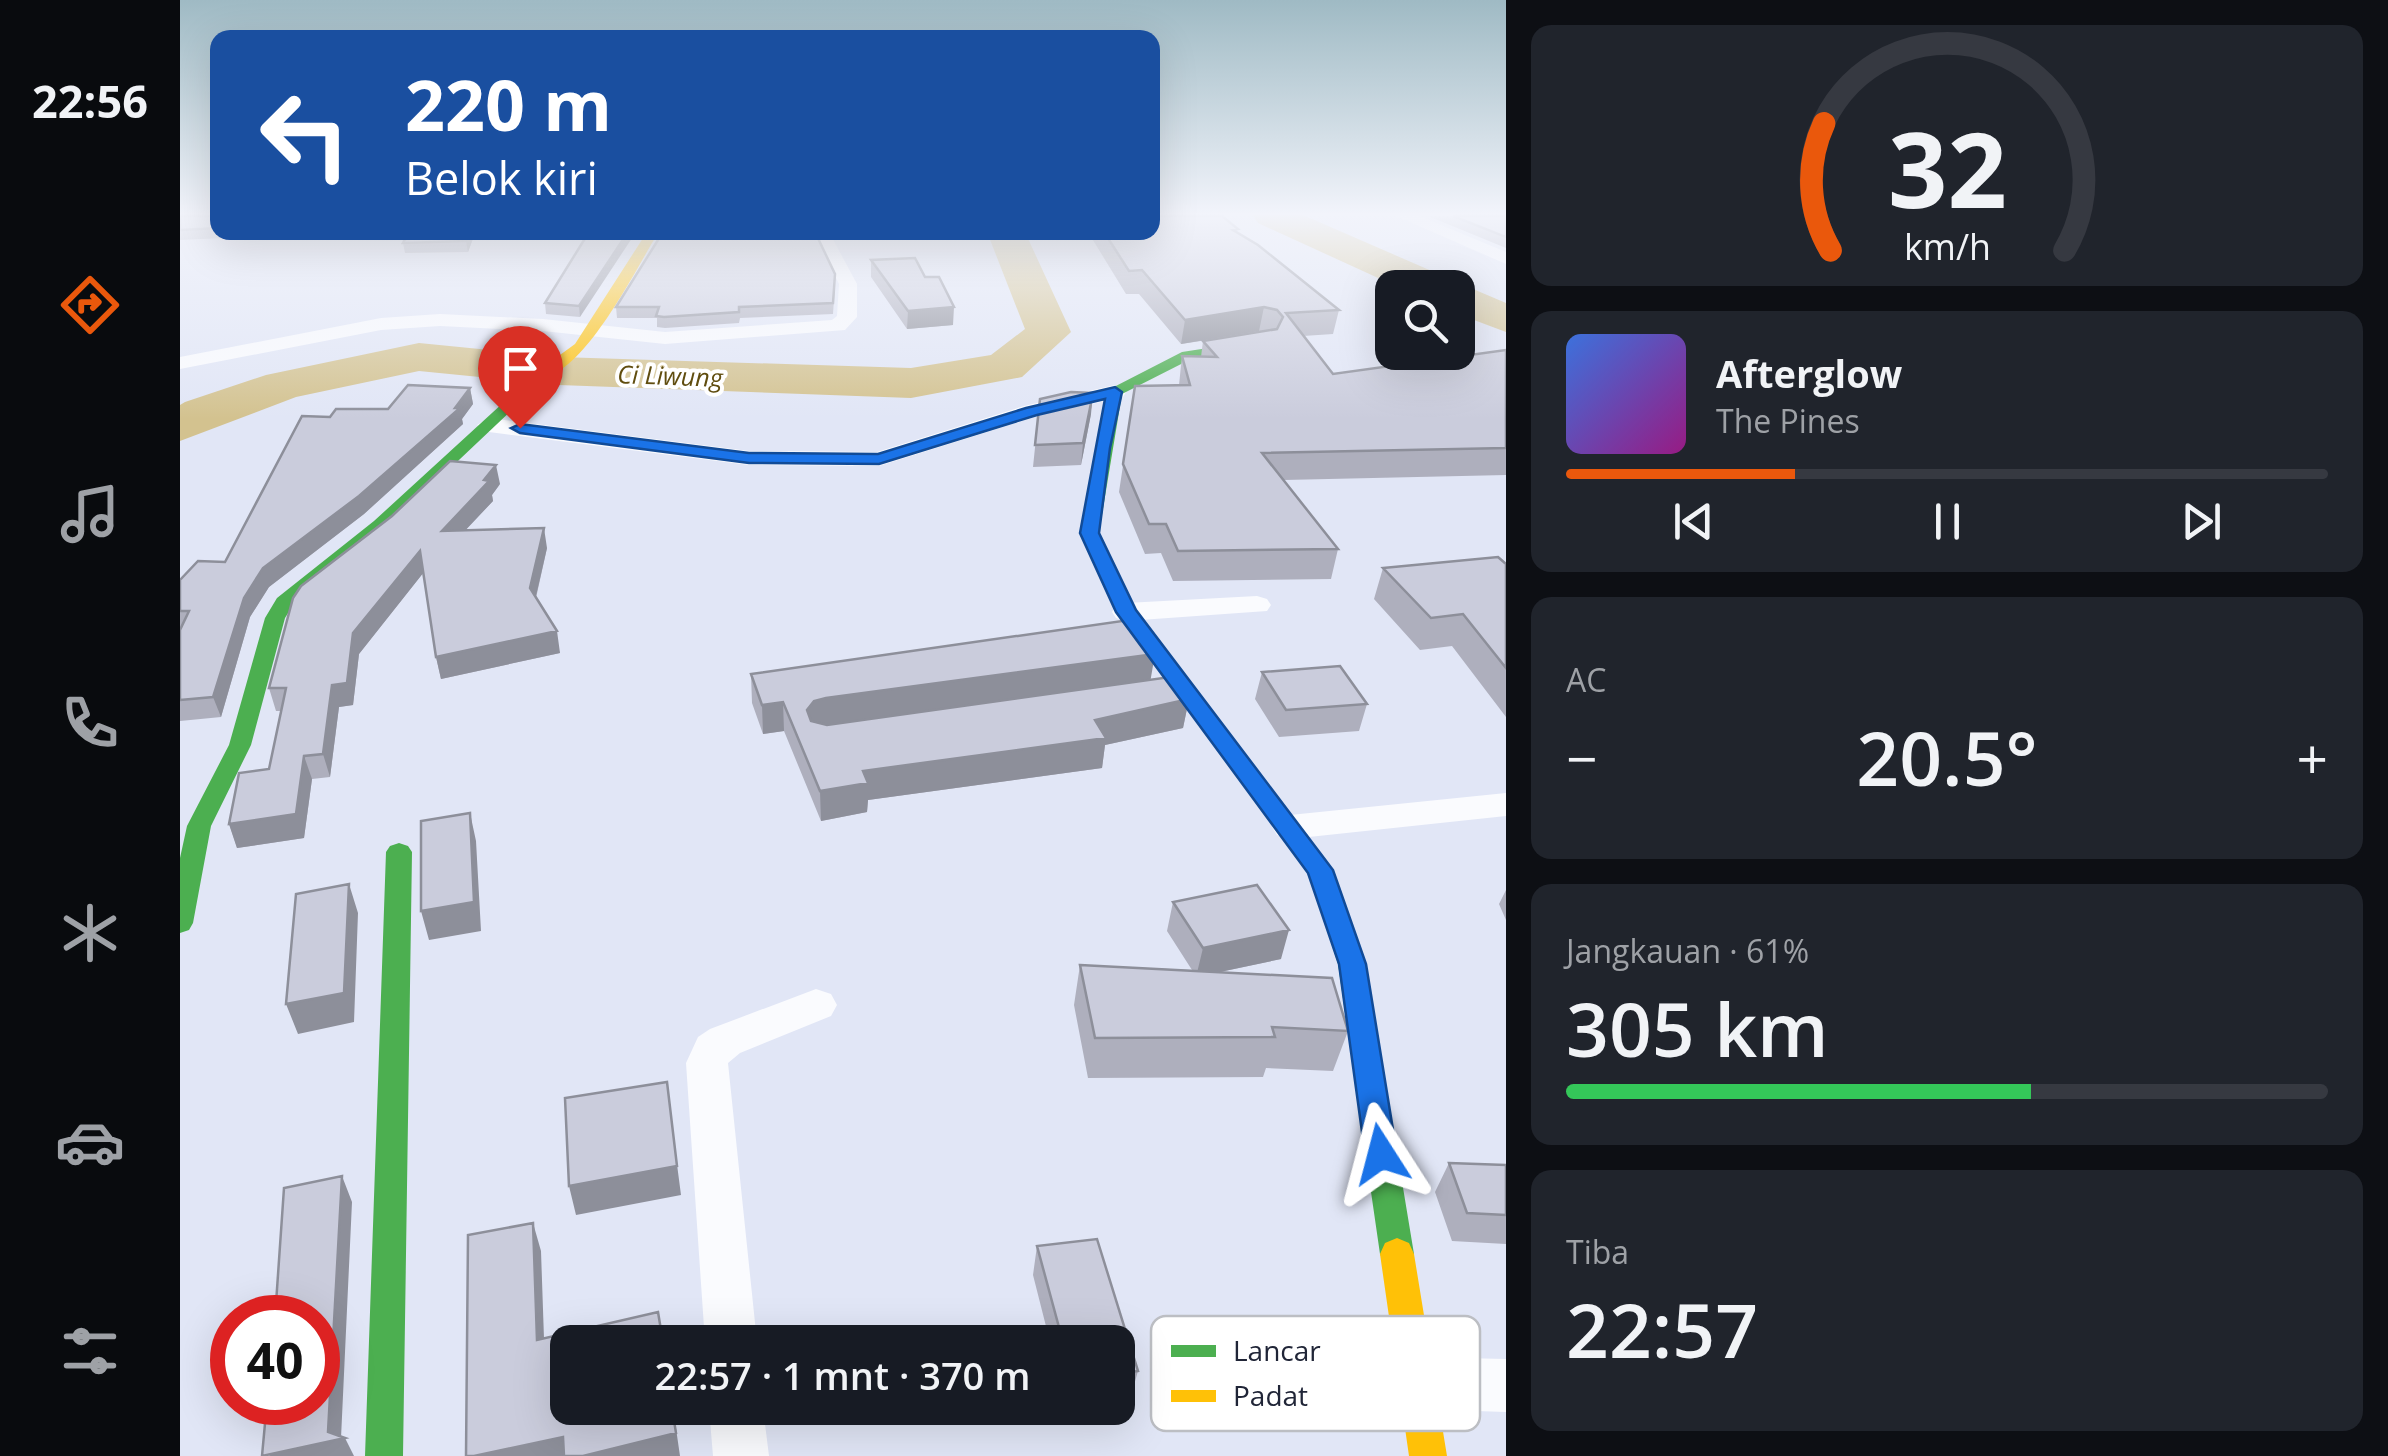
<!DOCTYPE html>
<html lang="id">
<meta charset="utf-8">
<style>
:root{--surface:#171b24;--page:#20242c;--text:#f1f3f6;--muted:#9ea1a6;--line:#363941;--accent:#ea580c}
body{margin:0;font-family:"Open Sans",sans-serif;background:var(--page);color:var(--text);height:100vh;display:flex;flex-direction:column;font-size:38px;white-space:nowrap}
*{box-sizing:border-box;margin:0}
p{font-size:32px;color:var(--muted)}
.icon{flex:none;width:55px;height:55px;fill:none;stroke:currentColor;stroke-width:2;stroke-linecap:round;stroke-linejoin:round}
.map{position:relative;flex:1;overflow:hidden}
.side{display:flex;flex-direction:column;gap:25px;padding:25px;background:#0d0f14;width:882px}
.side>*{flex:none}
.hud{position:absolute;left:30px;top:30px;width:950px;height:210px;border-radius:20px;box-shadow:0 10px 40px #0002;background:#1a4fa0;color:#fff;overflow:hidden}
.buttons{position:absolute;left:1195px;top:270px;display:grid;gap:20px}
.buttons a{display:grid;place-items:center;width:100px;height:100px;border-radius:20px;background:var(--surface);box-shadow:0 10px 40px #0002;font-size:50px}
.speed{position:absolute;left:30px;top:1295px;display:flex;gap:20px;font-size:50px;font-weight:700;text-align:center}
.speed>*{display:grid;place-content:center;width:130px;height:130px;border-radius:50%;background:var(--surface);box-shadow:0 10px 40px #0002;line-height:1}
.speed .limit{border:15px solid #d22;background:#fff;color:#111}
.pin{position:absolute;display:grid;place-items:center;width:85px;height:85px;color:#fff;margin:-102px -42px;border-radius:50% 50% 50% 0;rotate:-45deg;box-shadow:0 0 10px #0007}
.pin .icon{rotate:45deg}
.me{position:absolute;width:110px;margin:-55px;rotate:351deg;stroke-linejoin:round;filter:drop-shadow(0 0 8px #0008)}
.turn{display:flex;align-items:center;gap:35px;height:210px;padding:0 30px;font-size:45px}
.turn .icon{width:130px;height:130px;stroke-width:2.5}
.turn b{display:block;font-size:70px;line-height:85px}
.big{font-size:75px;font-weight:600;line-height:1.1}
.side .card{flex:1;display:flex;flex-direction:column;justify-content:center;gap:15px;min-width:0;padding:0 35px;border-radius:20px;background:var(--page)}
.side .dial{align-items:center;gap:0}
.dial svg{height:260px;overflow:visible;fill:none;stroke:var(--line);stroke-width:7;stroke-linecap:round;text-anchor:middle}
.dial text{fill:var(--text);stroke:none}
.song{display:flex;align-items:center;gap:30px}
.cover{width:120px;height:120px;border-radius:15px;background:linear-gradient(135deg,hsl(220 70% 55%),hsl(310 70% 35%))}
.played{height:10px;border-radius:5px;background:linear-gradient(90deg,var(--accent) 30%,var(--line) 30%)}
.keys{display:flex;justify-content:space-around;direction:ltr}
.heat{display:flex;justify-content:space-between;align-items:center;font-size:55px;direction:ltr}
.charge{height:15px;border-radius:8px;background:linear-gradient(90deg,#34c759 61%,var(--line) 0)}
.trip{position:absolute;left:370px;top:1325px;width:585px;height:100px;border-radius:20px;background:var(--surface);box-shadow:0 10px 40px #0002;font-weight:600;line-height:100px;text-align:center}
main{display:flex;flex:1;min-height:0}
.menu{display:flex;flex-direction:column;width:180px;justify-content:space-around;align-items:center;background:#090b0e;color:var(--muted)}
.menu .icon{width:70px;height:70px}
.menu .active{color:var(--accent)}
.menu b{font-size:45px;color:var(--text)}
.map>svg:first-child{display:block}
</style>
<main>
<nav class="menu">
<b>22:56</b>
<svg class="icon active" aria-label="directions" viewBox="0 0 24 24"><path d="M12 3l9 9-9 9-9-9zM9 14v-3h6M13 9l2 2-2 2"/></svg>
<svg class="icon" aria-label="music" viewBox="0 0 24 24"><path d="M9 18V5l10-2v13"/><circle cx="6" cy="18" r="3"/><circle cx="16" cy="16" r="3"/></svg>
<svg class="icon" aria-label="phone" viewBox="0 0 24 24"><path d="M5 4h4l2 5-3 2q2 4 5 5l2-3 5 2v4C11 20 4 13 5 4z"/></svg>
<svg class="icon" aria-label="climate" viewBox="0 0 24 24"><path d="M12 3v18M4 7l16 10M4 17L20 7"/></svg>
<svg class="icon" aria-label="car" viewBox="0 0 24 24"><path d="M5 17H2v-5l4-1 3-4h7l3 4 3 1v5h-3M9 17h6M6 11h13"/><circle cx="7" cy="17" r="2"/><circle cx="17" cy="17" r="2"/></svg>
<svg class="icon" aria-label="filters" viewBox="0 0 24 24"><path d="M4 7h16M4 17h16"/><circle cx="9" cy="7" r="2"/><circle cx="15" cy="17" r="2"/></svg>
</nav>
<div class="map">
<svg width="1326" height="1456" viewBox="0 0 1326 1456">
<rect width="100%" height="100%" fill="#e1e6f6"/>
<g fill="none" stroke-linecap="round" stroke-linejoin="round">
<path fill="#d3c28f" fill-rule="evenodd" d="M1073,215H1123L1270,279L1275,286L1293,289L1326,303V332L1278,314V288H1220L1078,223Z
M807,232H845L891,332L842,377L731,398L379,385L239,371L116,397L0,441V405L5,402L86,375L239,343L379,357L731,368L811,355L845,329Z"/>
<path fill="#fafbfe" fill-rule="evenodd" d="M1214,215H1237L1326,252V264Z
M633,232H649L677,284V317L665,330L485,344L363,331L260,326L201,330L0,369V357L201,318L260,314L363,319L485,332L652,320L657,316L659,284Z
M935,385L946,392L943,397L858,416L699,466L569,465L309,432L297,425L309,418L569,451L697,452L844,406Z
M1077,596L1087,599L1091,605L1087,611L946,621L936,618L932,612L936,606L946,603Z
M1326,793V816L1110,839L1097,835L1092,827L1097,819L1110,815Z
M636,989L651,994L657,1005L651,1016L560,1053L548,1063L577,1342H525L506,1063L518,1037L530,1029Z
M1236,1357L1326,1359V1412L1236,1409L1217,1402L1210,1383L1217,1364Z
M529,1408H583L589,1456H533Z"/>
<path fill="#4caf50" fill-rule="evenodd" d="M1080,340L1085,341V347L1011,359L942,394L919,533L956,611L1153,870L1186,964L1234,1254L1229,1265L1217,1270L1205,1265L1200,1254L1158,964L1128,872L936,612L901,533L930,389L1002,352Z
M358,371L370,374L206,529L115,602L105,618L71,745L31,826L13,923L9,930L0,933V858L7,826L49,745L85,618L97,598L194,521Z
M219,843L228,846L232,852L223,1456H185L206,852L210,846Z"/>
<path fill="#ffc107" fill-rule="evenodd" d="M465,235L475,238C455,271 400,381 358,377V371L395,344Z
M1217,1238L1229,1243L1234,1254L1267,1456H1229L1200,1254L1205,1243Z"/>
</g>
<path fill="#aeafbd" d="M0,216H38V232H46L44,238L0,240Z
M1248,216H1326V248Z
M106,232H171L107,236Z
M229,232H302L295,233L288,252L225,253L223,243Z
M409,232L400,317L366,314L365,303Z
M480,232H635L655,285L653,314L560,318L559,323L485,328L477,327V318H437L436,307L481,234Z
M908,232H1057L1159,310L1153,334L1123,336L1153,374L1326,350V475L1104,480L1158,549L1151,579L993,581L981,553L965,554L939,492L955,386L999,385L1002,356L1021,357L1023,341L1080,332L1001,344L959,294H946Z
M691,260L745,277L773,325L727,329L691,277Z
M290,388L293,404L282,419L283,424L184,514L89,587L70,617L41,717L0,721V580L45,562L150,417L208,409Z
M860,399L911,414L901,465L853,467Z
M320,484L312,495L313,501L285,530L367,548L356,598L380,653L261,679L256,657L243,573L179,654L173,705L159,707L150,777L132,779L124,838L57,848L49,824L89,769L101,711H96L89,688Z
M1326,564V717L1272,646L1240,650L1194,599L1203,568Z
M1082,672L1187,704L1179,731L1099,737L1075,699Z
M571,674L971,680L1009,699L1003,728L925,745L922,768L688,800L687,812L641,821L604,731L583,734L572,703Z
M1326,890V920L1319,904Z
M993,902L1101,959L1040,972L1168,1031L1153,1071L1086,1068L1083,1077L908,1078L894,1005L900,965L1012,970L987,931Z
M1269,1163L1326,1165V1244L1272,1241L1255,1192Z
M917,1239L958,1371L950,1399L938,1401V1342H870L853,1275L857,1246Z"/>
<path fill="#8d8f9a" d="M289,232L295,233L288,252L286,241Z
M448,232H456L400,317L399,306Z
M774,307L773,325L727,329L728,311Z
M1084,307L1079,331L1001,344L1005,320Z
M290,388L293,404L282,419L283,424L184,514L89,587L70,617L41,717L33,697L64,598L83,568L275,408Z
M913,393L911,414L901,465L903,443Z
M316,465L320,484L312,495L313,501L266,551L262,531Z
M364,528L367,548L353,609L350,588Z
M240,551L244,572L179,654L173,705L159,707L150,777L143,754L152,685L173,633Z
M377,631L380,653L261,679L256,657Z
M975,654L970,683L634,730L627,710L634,701L646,698Z
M1009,699L1003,728L925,745L922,768L688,800L687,812L641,821L640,791L683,771Z
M603,702L604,731L583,734L582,705Z
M124,756L132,779L124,838L57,848L49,824Z
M290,813L296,841L301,931L249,940L241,911Z
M169,884L178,913L174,1022L118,1034L106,1004Z
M1109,930L1101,959L1016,977L1023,948Z
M490,1111L501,1195L396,1215L389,1186Z
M162,1176L172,1202L161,1438H165L174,1456H88L148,1432Z
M353,1223L361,1251L365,1368L357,1340Z
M493,1408L500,1456H403Z
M383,1437L388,1456H294Z"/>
<path fill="#caccdc" stroke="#8d8f9a" stroke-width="2.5" d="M0,216H38V228L0,230Z
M972,216H1042L1058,229L1053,230L1078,245L1159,310L1106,313L1153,374L1326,350V448L1082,453L1158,549L998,551L986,524H969L943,464L955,386L1010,385L1002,356L1037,357L1023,341L1097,329L1103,317L1097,310L1084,307L1005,320L962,270L949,271L924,232H972Z
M1273,216H1326V237Z
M229,232H289L286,241L223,243Z
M409,232H448L399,306L365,303Z
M483,232H635L655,274L653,303L559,307V312L484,317L476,316L479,307H436Z
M735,258L745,277H759L774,307L728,311L691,260Z
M228,385L290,388L275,408H280L179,496L83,568L64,598L33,697L0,700V630L9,611H0V580L18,561L45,562L122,416L150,417L156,409H208Z
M891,392L913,393L903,443L855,445L860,399Z
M270,461L316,465L304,480L309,481L262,531L364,528L350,588L377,631L256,657L240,551L173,633L167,683L152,685L143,754L124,756L116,814L49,824L59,773L89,769L106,688H89L113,598L121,586L212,516Z
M1318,557L1326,564V668L1283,614L1251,618L1203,568Z
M949,620L975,654L646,698L634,701L627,710L631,721L647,725L990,677L1009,699L915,720L926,738L683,771L688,783L640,791L603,702L582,705L571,674Z
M1160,666L1187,704L1106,710L1082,672Z
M290,813L294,902L241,911V821Z
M169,884L164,993L106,1004L116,894Z
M1077,885L1109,930L1023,948L993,902Z
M900,965L1152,978L1168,1031L1092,1027L1095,1037L915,1038Z
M487,1082L497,1166L389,1186L385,1098Z
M1269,1163L1326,1165V1215L1287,1213Z
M162,1176L148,1432L165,1438L82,1456L87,1402H138V1318H95L104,1188Z
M353,1223L357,1340L478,1312L483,1342H388V1408H492L496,1433L403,1456H384L383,1437L294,1456H286L288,1235Z
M917,1239L958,1371L938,1374V1342H883L857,1246Z"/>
<linearGradient id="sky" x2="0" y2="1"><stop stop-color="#9fbac4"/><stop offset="0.51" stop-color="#f2f4fb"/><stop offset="1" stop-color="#f2f4fb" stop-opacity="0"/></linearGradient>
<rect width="1326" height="419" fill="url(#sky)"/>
<path fill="#1a73e8" stroke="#114b97" stroke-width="2.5" d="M935,387L942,392L930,448L919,533L956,610L1153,870L1186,964L1217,1154L1213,1164L1201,1168L1190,1164L1185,1154L1159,964L1128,873L936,612L900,533L925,399L857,415L699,464L569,463L340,433L331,428L340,424L569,453L698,454L846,408Z"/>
<g text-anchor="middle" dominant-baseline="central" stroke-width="8" stroke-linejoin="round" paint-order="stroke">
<g font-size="25" font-style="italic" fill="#604d0f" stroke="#fff">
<text transform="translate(490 375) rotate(2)">Ci Liwung</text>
</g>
</g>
<rect x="971" y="1316" width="329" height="115" rx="15" fill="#fff" stroke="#bcbec3" stroke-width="2.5"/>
<rect x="991" y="1345" width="45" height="12" fill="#4caf50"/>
<rect x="991" y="1390" width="45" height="12" fill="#ffc107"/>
<g font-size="28" fill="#202537">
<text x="1053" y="1361">Lancar</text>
<text x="1053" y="1406">Padat</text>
</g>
</svg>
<div class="buttons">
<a><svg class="icon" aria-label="search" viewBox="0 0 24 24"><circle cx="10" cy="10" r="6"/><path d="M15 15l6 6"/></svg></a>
</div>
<div class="speed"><div class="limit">40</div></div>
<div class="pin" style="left:340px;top:428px;background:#d93025"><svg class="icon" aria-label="arrive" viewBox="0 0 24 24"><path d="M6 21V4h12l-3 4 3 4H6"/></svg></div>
<svg class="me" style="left:1201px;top:1154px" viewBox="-20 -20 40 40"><path d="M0-17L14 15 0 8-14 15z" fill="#1a73e8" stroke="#fff" stroke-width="4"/></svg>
<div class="trip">22:57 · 1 mnt · 370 m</div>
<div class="hud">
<div class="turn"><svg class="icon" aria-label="left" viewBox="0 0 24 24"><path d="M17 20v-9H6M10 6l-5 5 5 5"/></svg><div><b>220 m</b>Belok kiri</div></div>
</div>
</div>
<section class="side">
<div class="card dial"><svg viewBox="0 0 100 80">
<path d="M14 69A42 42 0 1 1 86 69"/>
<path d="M14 69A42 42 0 0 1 12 30" stroke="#ea580c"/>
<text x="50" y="56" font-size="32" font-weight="700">32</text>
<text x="50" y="72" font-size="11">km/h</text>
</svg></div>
<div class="card">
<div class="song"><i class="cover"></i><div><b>Afterglow</b><p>The Pines</p></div></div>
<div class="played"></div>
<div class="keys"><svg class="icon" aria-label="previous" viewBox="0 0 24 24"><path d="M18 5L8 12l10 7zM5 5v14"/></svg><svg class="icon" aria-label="pause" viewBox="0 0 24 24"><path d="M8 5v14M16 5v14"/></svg><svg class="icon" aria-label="next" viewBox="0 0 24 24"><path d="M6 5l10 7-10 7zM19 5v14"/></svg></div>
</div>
<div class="card"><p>AC</p>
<div class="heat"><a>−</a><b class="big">20.5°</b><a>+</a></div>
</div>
<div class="card"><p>Jangkauan · 61%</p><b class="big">305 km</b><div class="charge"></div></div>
<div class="card"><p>Tiba</p><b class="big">22:57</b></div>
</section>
</main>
